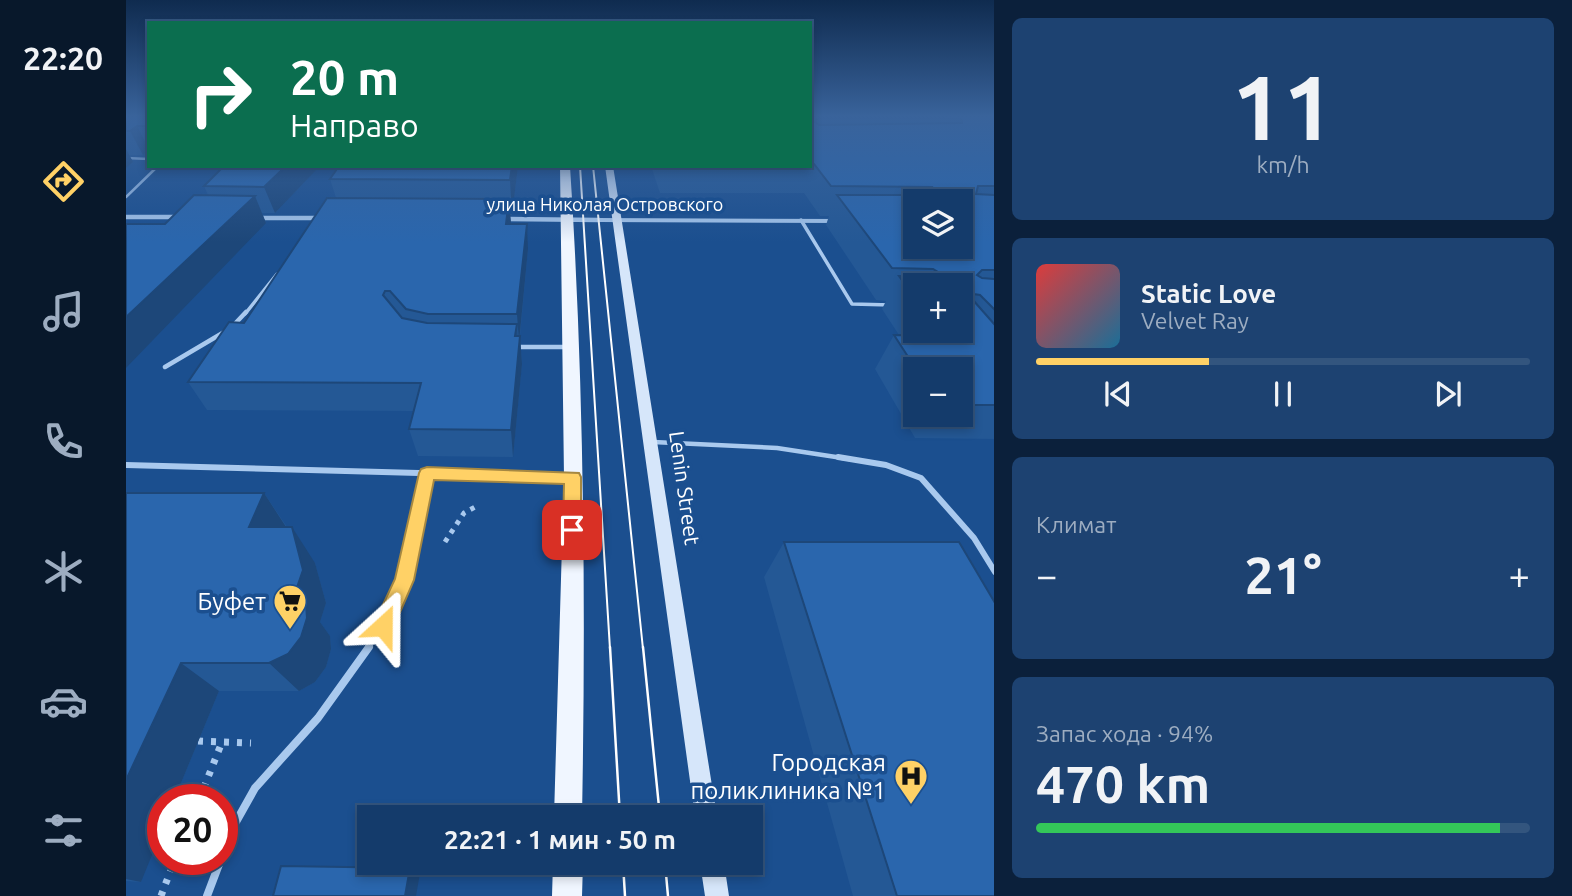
<!DOCTYPE html>
<html lang="ru">
<meta charset="utf-8">
<style>
:root{--surface:#143b6b;--page:#1d4271;--text:#f1f3f6;--muted:#9dadc1;--line:#33557e;--accent:#ffd166}
body{margin:0;font-family:Ubuntu,sans-serif;background:var(--page);color:var(--text);height:100vh;display:flex;flex-direction:column;font-size:26px;white-space:nowrap}
*{box-sizing:border-box;margin:0}
p{font-size:23px;color:var(--muted)}
.icon{flex:none;width:38px;height:38px;fill:none;stroke:currentColor;stroke-width:2;stroke-linecap:round;stroke-linejoin:round}
.map{position:relative;flex:1;overflow:hidden}
.sheet{display:flex;flex-direction:column;gap:18px;padding:18px;background:#0b203b;width:578px}
.sheet>*{flex:none}
.banner{position:absolute;left:21px;top:21px;width:665px;height:147px;border-radius:0px;box-shadow:0 4px 10px #0003,0 0 0 2px var(--line);background:#0b6e4f;color:#fff;overflow:hidden}
.tools{position:absolute;left:777px;top:189px;display:grid;gap:14px}
.tools a{display:grid;place-items:center;width:70px;height:70px;border-radius:0px;background:var(--surface);box-shadow:0 4px 10px #0003,0 0 0 2px var(--line);font-size:35px}
.speed{position:absolute;left:21px;top:784px;display:flex;gap:14px;font-size:35px;font-weight:700;text-align:center}
.speed>*{display:grid;place-content:center;width:91px;height:91px;border-radius:50%;background:var(--surface);box-shadow:0 4px 10px #0003,0 0 0 2px var(--line);line-height:1}
.speed .limit{border:10px solid #d22;background:#fff;color:#111}
.pin{position:absolute;display:grid;place-items:center;width:60px;height:60px;color:#fff;margin:-30px;border-radius:14px;box-shadow:0 4px 10px #0006}
.me{position:absolute;width:77px;margin:-38px;rotate:24deg;stroke-linejoin:round;filter:drop-shadow(0 0 5px #0008)}
.turn{display:flex;align-items:center;gap:24px;height:147px;padding:0 28px;font-size:32px}
.turn .icon{width:91px;height:91px;stroke-width:2.5}
.turn b{display:block;font-size:49px;line-height:60px}
.big{font-size:52px;font-weight:700;line-height:1.1}
.sheet .widget{flex:1;display:flex;flex-direction:column;justify-content:center;gap:10px;min-width:0;padding:0 24px;border-radius:10px;background:var(--page)}
.sheet .dial{align-items:center;gap:0}
.dial b{font-size:91px;line-height:1}
.song{display:flex;align-items:center;gap:21px}
.cover{width:84px;height:84px;border-radius:10px;background:linear-gradient(135deg,hsl(0 70% 55%),hsl(200 70% 35%))}
.played{height:7px;border-radius:4px;background:linear-gradient(90deg,var(--accent) 35%,var(--line) 35%)}
.keys{display:flex;justify-content:space-around;direction:ltr}
.heat{display:flex;justify-content:space-between;align-items:center;font-size:38px;direction:ltr}
.charge{height:10px;border-radius:5px;background:linear-gradient(90deg,#34c759 94%,var(--line) 0)}
.trip{position:absolute;left:231px;top:805px;width:406px;height:70px;border-radius:0px;background:var(--surface);box-shadow:0 4px 10px #0003,0 0 0 2px var(--line);font-weight:700;line-height:70px;text-align:center}
main{display:flex;flex:1;min-height:0}
.dock{display:flex;flex-direction:column;width:126px;justify-content:space-around;align-items:center;background:#08182b;color:var(--muted)}
.dock .icon{width:49px;height:49px}
.dock .current{color:var(--accent)}
.dock b{font-size:32px;color:var(--text)}
.map>svg:first-child{display:block}
</style>
<main>
<nav class="dock">
<b>22:20</b>
<svg class="icon current" aria-label="directions" viewBox="0 0 24 24"><path d="M12 3l9 9-9 9-9-9zM9 14v-3h6M13 9l2 2-2 2"/></svg>
<svg class="icon" aria-label="music" viewBox="0 0 24 24"><path d="M9 18V5l10-2v13"/><circle cx="6" cy="18" r="3"/><circle cx="16" cy="16" r="3"/></svg>
<svg class="icon" aria-label="phone" viewBox="0 0 24 24"><path d="M5 4h4l2 5-3 2q2 4 5 5l2-3 5 2v4C11 20 4 13 5 4z"/></svg>
<svg class="icon" aria-label="climate" viewBox="0 0 24 24"><path d="M12 3v18M4 7l16 10M4 17L20 7"/></svg>
<svg class="icon" aria-label="car" viewBox="0 0 24 24"><path d="M5 17H2v-5l4-1 3-4h7l3 4 3 1v5h-3M9 17h6M6 11h13"/><circle cx="7" cy="17" r="2"/><circle cx="17" cy="17" r="2"/></svg>
<svg class="icon" aria-label="filters" viewBox="0 0 24 24"><path d="M4 7h16M4 17h16"/><circle cx="9" cy="7" r="2"/><circle cx="15" cy="17" r="2"/></svg>
</nav>
<div class="map">
<svg width="869" height="896" viewBox="0 0 869 896">
<rect width="100%" height="100%" fill="#1b4f8f"/>
<g fill="none" stroke-linecap="round" stroke-linejoin="round">
<path stroke="#a9c9ee" stroke-width="5" stroke-dasharray="4.5 6" stroke-linecap="butt" d="M319,542L338,513L349,507"/>
<path stroke="#a9c9ee" stroke-width="7" stroke-dasharray="5 8" stroke-linecap="butt" d="M72,741L125,743
M73,800L96,742
M35,896L49,859"/>
<path stroke="#a9c9ee" stroke-width="2.5" d="M0,158L23,159
M0,197L32,166"/>
<path stroke="#a9c9ee" stroke-width="3.5" d="M675,220L726,304L765,305
M119,314L151,274"/>
<path stroke="#a9c9ee" stroke-width="4.5" d="M389,347H442
M39,367L105,328L120,312
M527,442L651,448L723,459"/>
<path stroke="#a9c9ee" stroke-width="6" d="M712,457L760,465L795,478L848,538L869,572
M0,465L444,477
M241,649C280,595 287,536 301,473"/>
<path stroke="#a9c9ee" stroke-width="8" d="M96,856L106,829L129,788L192,718L243,647
M81,896L95,859"/>
<path stroke="#a9c9ee" stroke-width="4.5" d="M0,217H55
M130,218H195
M375,219L473,220"/>
<path fill="#a9c9ee" fill-rule="evenodd" d="M470,218L718,219L722,221L718,223L473,222L469,220Z"/>
<path fill="#d6e6fa" fill-rule="evenodd" d="M479,166H487L591,817H569Z
M574,863H598L603,896H579Z"/>
<path fill="#f0f6ff" fill-rule="evenodd" d="M434,166H444C458,382 460,601 456,817H428L438,477Z
M427,863H457L456,896H426Z"/>
<path stroke="#fff" stroke-width="2" d="M454,166L484,649
M467,166L517,649"/>
<path stroke="#fff" stroke-width="2.5" d="M484,647L494,817
M517,647L534,817
M497,863L499,896
M539,863L542,896"/>
</g>
<path fill="#245895" fill-rule="evenodd" d="M0,116H23V150L17,155H3L7,162L0,168Z
M684,116H869V439L789,438L749,369L768,335H773L756,309L760,301L750,300L700,225L703,216H694L678,193H534L525,166H684ZM789,285L835,331H789ZM789,369H835V415H789Z
M194,166L149,213H136L140,223L39,224L82,195L78,186Z
M392,166L386,215H384L385,224L402,249L394,336L396,364L387,457L292,456L283,429L288,411L81,410L62,382L118,323L210,198L204,179Z
M0,493H138L161,527L189,563L200,603L194,622L204,636L205,649L200,667L189,682L173,691H93L48,800H37L15,882L0,881Z
M658,542L869,896H727L638,577Z"/>
<path fill="#1d4779" d="M11,126L23,149L17,155L4,131Z
M0,149L7,162L0,168Z
M160,166H194L149,213L138,187Z
M386,166H392L386,215L384,180Z
M129,196L140,223L0,368V317Z
M383,199L385,224H380Z
M401,224L402,249L393,342L391,314Z
M391,324L392,351L394,336L396,364L387,457L385,430Z
M138,493L162,530L123,527Z
M166,527L189,563L200,603L194,622L204,636L205,649L200,667L189,682L173,691L143,663L168,596Z
M55,663L93,691L48,800H37V828L15,882L0,879V780Z
M284,868L294,873L290,896H279Z"/>
<path fill="#2a66ad" stroke="#1d4779" stroke-width="2" fill-rule="evenodd" d="M0,116H23V126H11L4,131H0Z
M684,116L821,117H692L689,122L693,125L836,123L835,117L834,116H869V186H852L850,194L869,195V270H856L851,275L856,278L869,279V310L854,295L847,294V300L869,325V405H835V369H790L768,335L817,336L814,331H835V285H789V298L773,276L808,277L812,272L807,269L766,268L711,195H804L806,187L705,186L688,164H684ZM789,201H835V247H789Z
M98,166H160L138,187L78,186Z
M213,166H386L384,180L204,179Z
M68,195L129,196L0,317V224H39Z
M201,198L383,199L380,224H401L391,314H302L280,309L264,291H259L257,295L276,318L301,323L391,324L389,336H394L385,430L283,429L295,383L62,382L103,322L118,323Z
M0,493H138L123,527H166L177,570L168,596L180,604L181,618L175,637L162,654L143,663H55L0,780Z
M658,542H833L869,603V896H771Z
M155,866L284,868L279,896H147Z"/>
<linearGradient id="sky" x2="0" y2="1"><stop stop-color="#0f2b4f"/><stop offset="0.48" stop-color="#39639b"/><stop offset="1" stop-color="#39639b" stop-opacity="0"/></linearGradient>
<rect width="869" height="242" fill="url(#sky)"/>
<path fill="#ffd166" stroke="#a68842" stroke-width="2" d="M301,467L453,473L455,477V530L453,535L446,537L440,535L437,530L438,484L308,480L288,580L265,633L257,636L250,633L247,626L269,579L293,473L295,469Z"/>
<defs>
<symbol id="supermarket-pin" viewBox="-11 -11 22 30"><path d="M0 17L-7.5 6A9.5 9.5 0 1 1 7.5 6Z" fill="#ffd166" stroke="#1b4f8f"/><path d="M-6-5.5h2.5l.6 2H6L4.5 2H-2.5L-4.4-4H-6ZM-1.5 3.2a1.3 1.3 0 1 0 .1 0ZM3 3.2a1.3 1.3 0 1 0 .1 0Z" fill="#111"/></symbol>
<symbol id="hospital-pin" viewBox="-11 -11 22 30"><path d="M0 17L-7.5 6A9.5 9.5 0 1 1 7.5 6Z" fill="#ffd166" stroke="#1b4f8f"/><path d="M-5-5h3v3.5h4V-5h3V5h-3V1.5h-4V5h-3Z" fill="#111"/></symbol>
</defs>
<g fill-rule="evenodd">
<use href="#supermarket-pin" x="145" y="582" width="38" height="52"/>
<use href="#hospital-pin" x="766" y="757" width="38" height="52"/>
</g>
<g text-anchor="middle" dominant-baseline="central" stroke-width="7" stroke-linejoin="round" paint-order="stroke">
<g font-size="18" fill="#fff" stroke="#1b4f8f">
<text x="479" y="204">улица Николая Островского</text>
</g>
<g font-size="21" fill="#fff" stroke="#1b4f8f">
<text transform="translate(559 488) rotate(82)">Lenin Street</text>
</g>
<g font-size="24" fill="#fff" stroke="#1b4f8f" text-anchor="end">
<text x="140" y="601">Буфет</text>
<text x="760" y="762">Городская<tspan x="760" dy="28">поликлиника №1</tspan></text>
</g>
</g>
</svg>
<div class="tools">
<a><svg class="icon" aria-label="layers" viewBox="0 0 24 24"><path d="M12 4l9 5-9 5-9-5zM3 14l9 5 9-5"/></svg></a>
<a>+</a>
<a>−</a>
</div>
<div class="speed"><div class="limit">20</div></div>
<div class="pin" style="left:446px;top:530px;background:#d93025"><svg class="icon" aria-label="arrive" viewBox="0 0 24 24"><path d="M6 21V4h12l-3 4 3 4H6"/></svg></div>
<svg class="me" style="left:257px;top:626px" viewBox="-20 -20 40 40"><path d="M0-17L14 15 0 8-14 15z" fill="#ffd166" stroke="#fff" stroke-width="4"/></svg>
<div class="trip">22:21 · 1 мин · 50 m</div>
<div class="banner">
<div class="turn"><svg class="icon" aria-label="right" viewBox="0 0 24 24"><path d="M7 20v-9h11M14 6l5 5-5 5"/></svg><div><b>20 m</b>Направо</div></div>
</div>
</div>
<section class="sheet">
<div class="widget dial"><b>11</b><p>km/h</p></div>
<div class="widget">
<div class="song"><i class="cover"></i><div><b>Static Love</b><p>Velvet Ray</p></div></div>
<div class="played"></div>
<div class="keys"><svg class="icon" aria-label="previous" viewBox="0 0 24 24"><path d="M18 5L8 12l10 7zM5 5v14"/></svg><svg class="icon" aria-label="pause" viewBox="0 0 24 24"><path d="M8 5v14M16 5v14"/></svg><svg class="icon" aria-label="next" viewBox="0 0 24 24"><path d="M6 5l10 7-10 7zM19 5v14"/></svg></div>
</div>
<div class="widget"><p>Климат</p>
<div class="heat"><a>−</a><b class="big">21°</b><a>+</a></div>
</div>
<div class="widget"><p>Запас хода · 94%</p><b class="big">470 km</b><div class="charge"></div></div>
</section>
</main>
